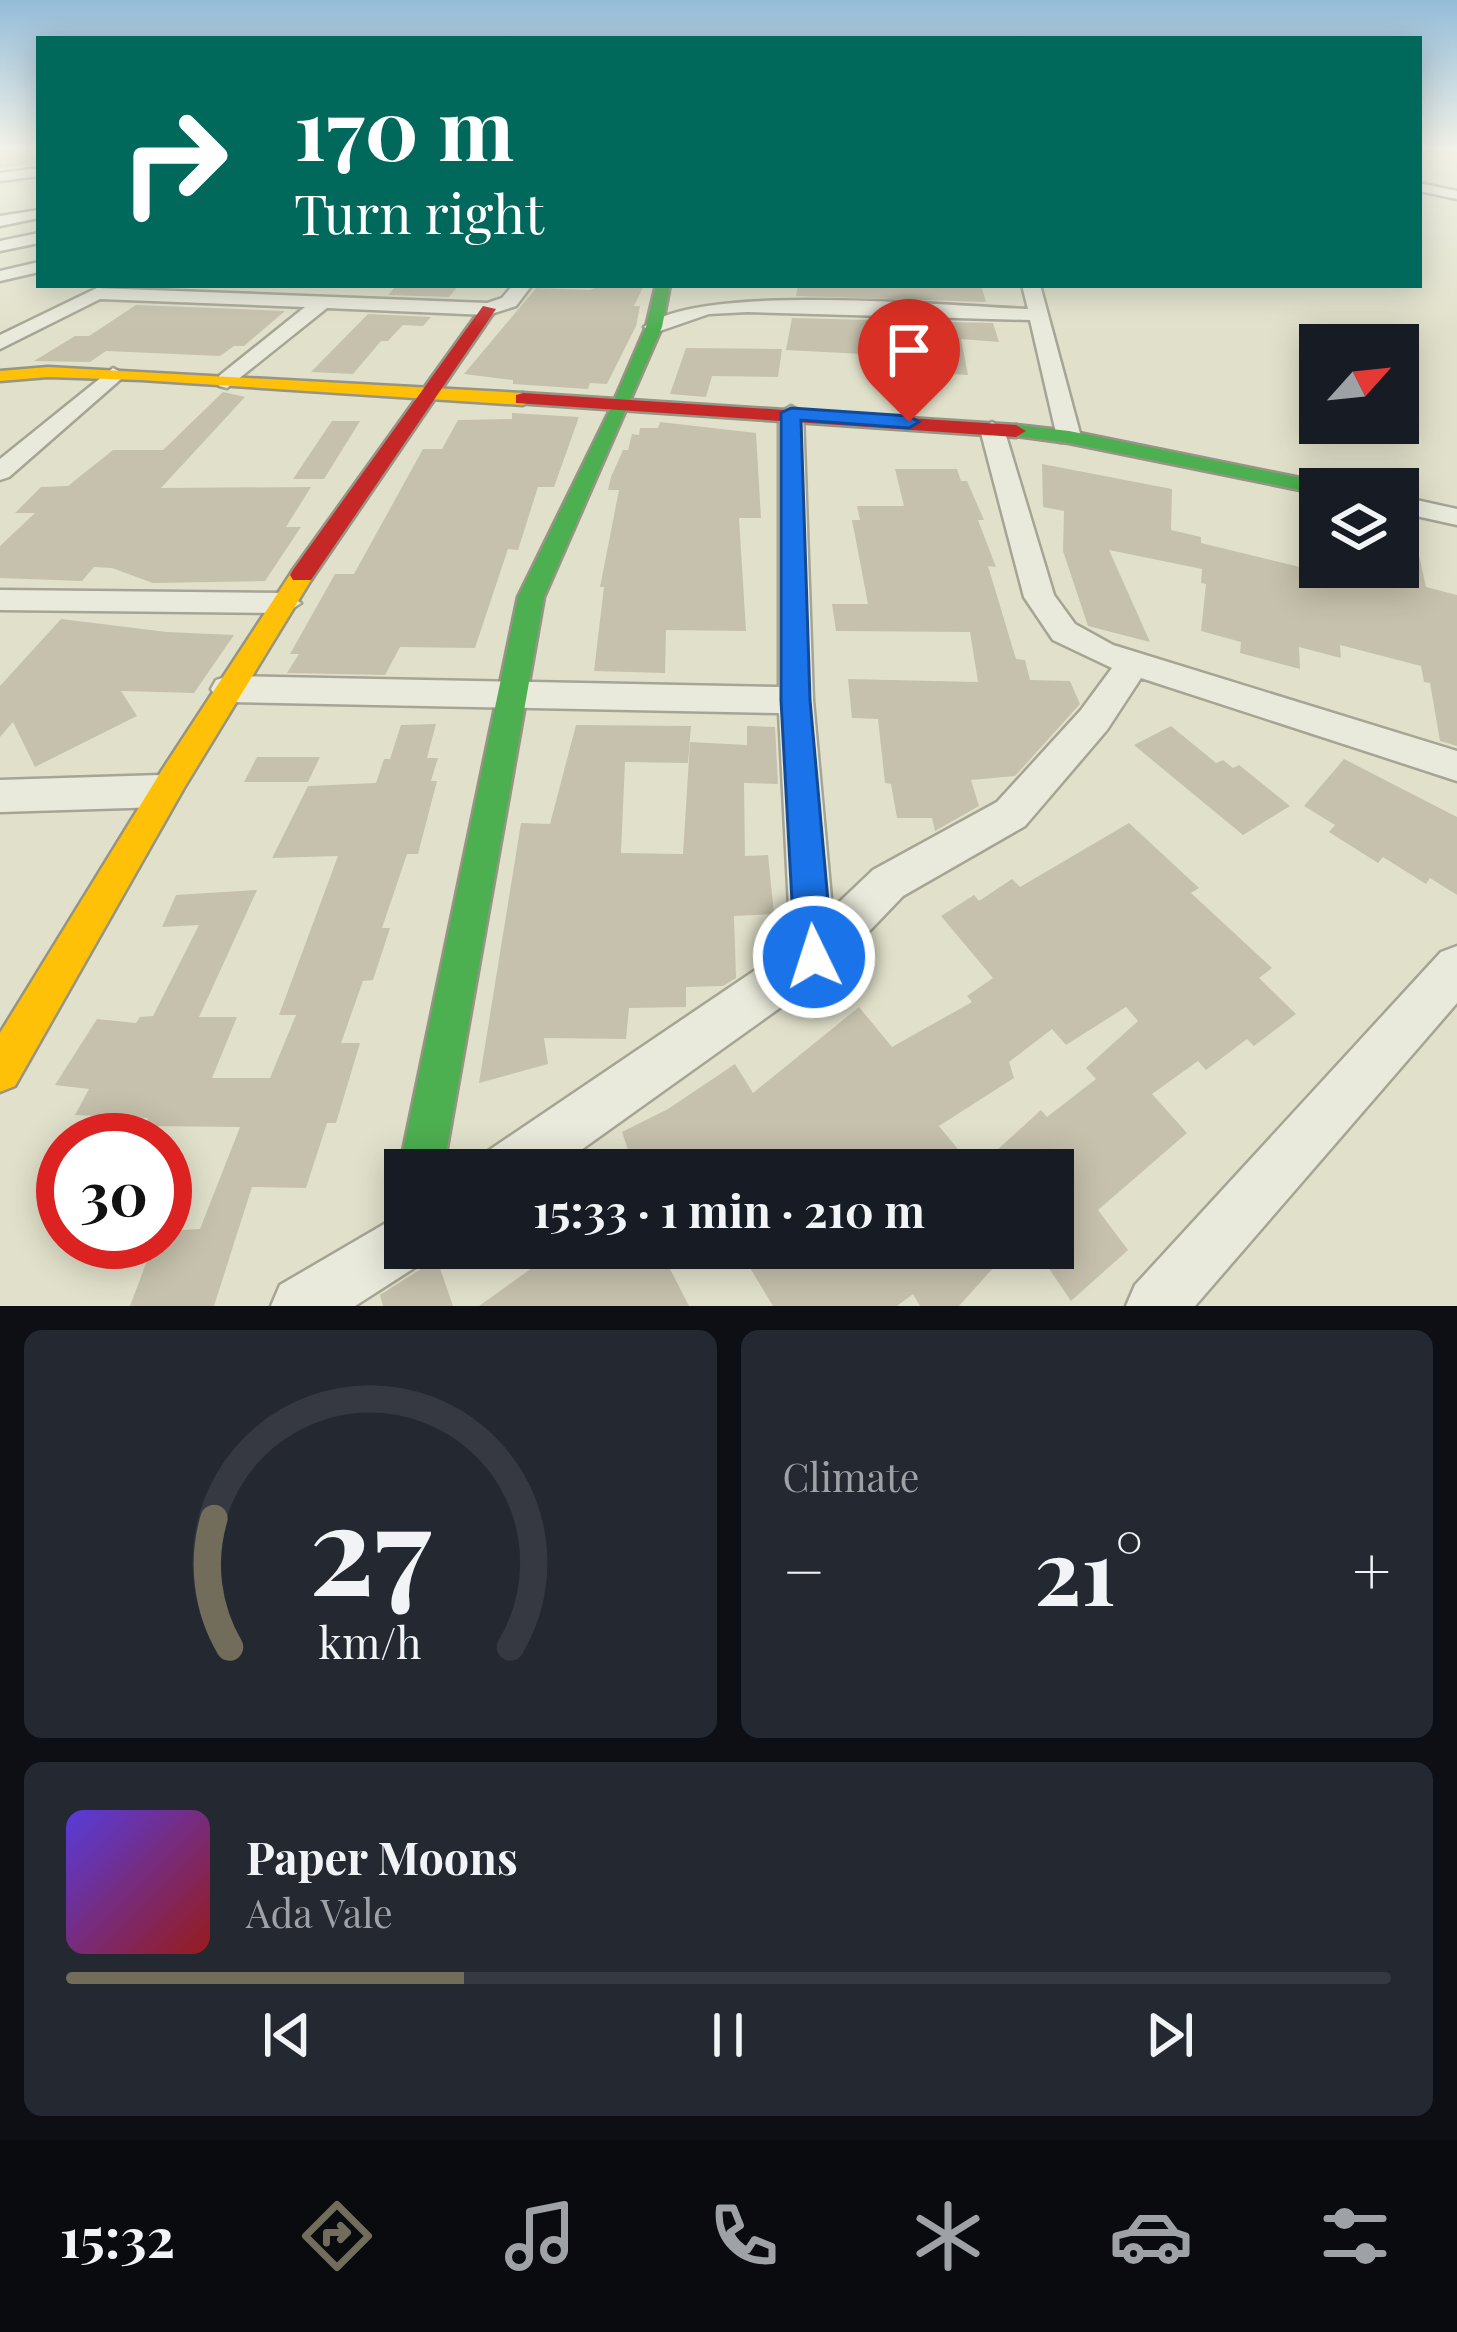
<!DOCTYPE html>
<meta charset="utf-8">
<style>
:root{--surface:#171b24;--page:#242831;--text:#f1f3f6;--muted:#9ea1a6;--line:#363941;--accent:#716d5a}
body{margin:0;font-family:"Playfair Display",serif;background:var(--page);color:var(--text);height:100vh;display:flex;flex-direction:column;font-size:45px;white-space:nowrap}
*{box-sizing:border-box;margin:0}
p{font-size:39px;color:var(--muted)}
.icon{flex:none;width:66px;height:66px;fill:none;stroke:currentColor;stroke-width:2;stroke-linecap:round;stroke-linejoin:round}
.map{position:relative;height:1306px;overflow:hidden}
.panel{display:flex;flex-direction:column;gap:24px;padding:24px;background:#0d0f14;flex:1}
.panel>*{flex:none}
.hud{position:absolute;left:36px;top:36px;width:1386px;height:252px;border-radius:0px;box-shadow:0 6px 30px #0003;background:#00695c;color:#fff;overflow:hidden}
.needle{width:78px;rotate:63deg}
.buttons{position:absolute;left:1299px;top:324px;display:grid;gap:24px}
.buttons a{display:grid;place-items:center;width:120px;height:120px;border-radius:0px;background:var(--surface);box-shadow:0 6px 30px #0003;font-size:60px}
.speed{position:absolute;left:36px;top:1113px;display:flex;gap:24px;font-size:60px;font-weight:700;text-align:center}
.speed>*{display:grid;place-content:center;width:156px;height:156px;border-radius:50%;background:var(--surface);box-shadow:0 6px 30px #0003;line-height:1}
.speed .limit{border:18px solid #d22;background:#fff;color:#111}
.pin{position:absolute;display:grid;place-items:center;width:102px;height:102px;color:#fff;margin:-123px -51px;border-radius:50% 50% 50% 0;rotate:-45deg;box-shadow:0 0 12px #0007}
.pin .icon{rotate:45deg}
.me{position:absolute;width:132px;margin:-66px;rotate:356deg;stroke-linejoin:round;filter:drop-shadow(0 0 9px #0008)}
.turn{display:flex;align-items:center;gap:42px;height:252px;padding:0 60px;font-size:54px}
.turn .icon{width:156px;height:156px;stroke-width:2.5}
.turn b{display:block;font-size:84px;line-height:102px}
.big{font-size:90px;font-weight:700;line-height:1.1}
.panel .tile{flex:1;display:flex;flex-direction:column;justify-content:center;gap:18px;min-width:0;padding:0 42px;border-radius:18px;background:var(--page)}
.panel .dial{align-items:center;gap:0}
.dial svg{height:312px;overflow:visible;fill:none;stroke:var(--line);stroke-width:7;stroke-linecap:round;text-anchor:middle}
.dial text{fill:var(--text);stroke:none}
.song{display:flex;align-items:center;gap:36px}
.cover{width:144px;height:144px;border-radius:18px;background:linear-gradient(135deg,hsl(250 70% 55%),hsl(0 70% 35%))}
.played{height:12px;border-radius:6px;background:linear-gradient(90deg,var(--accent) 30%,var(--line) 30%)}
.keys{display:flex;justify-content:space-around;direction:ltr}
.heat{display:flex;justify-content:space-between;align-items:center;font-size:66px;direction:ltr}
.panel .tiles{flex:1;display:grid;gap:24px;grid-template-columns:1fr 1fr}
.tile:last-child{grid-column:span 2}
.trip{position:absolute;left:384px;top:1149px;width:690px;height:120px;border-radius:0px;background:var(--surface);box-shadow:0 6px 30px #0003;font-weight:700;line-height:120px;text-align:center}
.dock{display:flex;height:192px;justify-content:space-around;align-items:center;background:#090b0e;color:var(--muted)}
.dock .icon{width:84px;height:84px}
.dock .on{color:var(--accent)}
.dock b{font-size:54px;color:var(--text)}
.map>svg:first-child{display:block}
</style>
<div class="map">
<svg width="1457" height="1306" viewBox="0 0 1457 1306">
<rect width="100%" height="100%" fill="#e1e1cb"/>
<path fill="#c5c1ac" fill-rule="evenodd" d="M0,148H39V164L0,168Z
M397,285H459L449,297L388,295Z
M602,285H644L634,306H640L636,326L607,384L590,383L588,389L513,384V380L464,374L536,288L590,290Z
M798,285H981L986,302L796,296Z
M136,305L285,311L244,346H234L220,356L106,351L90,362L34,361L75,336H89Z
M368,314L431,317L423,326L403,325L388,341H381L353,374L311,372Z
M792,318L993,323L999,342L961,339L968,375L901,371V356L786,350Z
M686,348L782,349L778,377L712,376L706,397L670,394Z
M223,392L245,397L161,488L311,487L286,527H301L265,581L153,583L112,568L94,567L82,581L0,578V546L35,513H15L41,487L68,486L113,450H163Z
M512,413L579,417L554,487H538L518,550L508,549L475,648L400,647L385,675L287,673L299,654H290L335,574H354L423,449H442L458,420L512,419Z
M332,421H360L324,479H293Z
M660,422L756,433L761,518H739L746,631L666,630L665,673L594,671L604,587H600L619,490H608L611,477L623,450H628L632,434L639,435L640,428H658Z
M1042,464L1172,489L1171,530L1201,537V543L1333,575V567H1398V517L1411,519L1426,587L1457,595V746L1440,741L1430,683L1424,682L1421,666L1340,645L1341,658L1299,647L1300,669L1240,653L1241,642L1201,631L1206,584L1201,583L1202,569L1109,550L1150,642L1088,626L1063,551L1064,511L1043,507Z
M895,469H957L961,481H967L984,520H978L996,567L988,566L1016,659L1025,660L1030,680L1070,681L1080,704L1015,776L971,780L979,806L935,831L932,818H897L891,784L885,783L878,719L852,718L848,679L978,682L970,632L836,631L832,604H868L852,520H860L857,506H904Z
M61,619L167,632L234,635L194,693L121,691L137,716L35,767L13,722L0,737V686Z
M436,724L427,758H438L431,781H437L418,854H407L382,928H390L373,980L363,981L341,1043H360L336,1123H327L306,1188L252,1187L214,1306H130L154,1242H165V1231L200,1229L240,1127L144,1126L148,1118L75,1115L89,1089L55,1085L97,1019L136,1023L140,1017L153,1016L199,925L162,927L176,895L257,890L199,1017H237L212,1078H270L296,1015H279L338,856L272,858L308,786L376,783L384,759H390L401,725Z
M576,725L691,726L688,763L625,762L621,853L683,854L690,742L747,745V726L775,727L778,784L744,783L745,856L768,855L774,914L734,916L736,978L723,986L686,987V1007L629,1008L626,1039L544,1038L548,1064L479,1083L521,823L550,824Z
M1171,726L1216,763L1223,760L1233,768L1239,765L1290,806L1243,835L1134,745Z
M257,757H320L308,782H244Z
M1344,759L1457,817V895L1430,878L1426,884L1383,857L1378,863L1329,832L1335,825L1304,806Z
M1129,823L1199,888L1191,893L1272,968L1259,978L1296,1014L1254,1046L1247,1039L1206,1070L1198,1061L1152,1094L1187,1133L1098,1210L1128,1250L1071,1301L1035,1248H1053V1170H635L622,1132L668,1109L735,1064L753,1093L859,1007L892,1047L972,1002L967,996L993,978L941,916L974,895L979,901L1012,879L1020,887ZM1126,1007L1138,1021L1086,1068L1096,1079L1047,1117L1041,1110L975,1170L939,1126L1014,1078L1009,1062L1052,1029L1066,1045Z
M560,1248H697L670,1269L689,1306H479Z
M738,1248H1011L959,1306H920L913,1294L897,1306H773Z
M434,1251L453,1306H383L380,1295L427,1265Z"/>
<g fill="none" stroke-linecap="round" stroke-linejoin="round">
<defs>
<path id="street" d="M1419,148H1433L1419,154Z
M39,168V176L0,181V173Z
M1419,183L1457,191V199L1419,191Z
M39,210V218L0,226V216Z
M39,233V243L0,251V241Z
M39,262V272L0,281V271Z
M513,285H532L516,306L488,315L327,308L227,388L219,386V376L305,307L100,299L0,349V335L97,288L487,303L502,298Z
M1022,285H1040L1081,437L1078,442H1060L1057,437L1030,320L748,312L709,314L654,333L644,327C699,282 948,306 1028,309Z
M113,368L124,374L121,379L9,477L0,480V459Z
M791,406L803,413L813,700L832,909L873,870L997,802L1081,710L1112,668L1053,640L1024,597L980,429L992,422L1004,429L1054,595L1075,624L1113,645L1457,751V781L1141,678L1107,730L1025,826L903,896L830,972L553,1170H480L488,1151L791,946L779,713L228,702L216,698L211,689L216,680L228,676L779,687V413Z
M1398,496L1457,509V525L1398,512Z
M0,590L286,593L301,603L286,613L0,610Z
M161,775L175,780L180,791L175,802L161,807L0,812V780Z
M1457,946V1003L1195,1306H1126L1135,1285L1441,952Z
M405,1212V1248H431L425,1261L355,1306H271L280,1285Z"/>
<path id="fast" d="M656,285H670L662,327L544,597L443,1170H405V1185L399,1170L518,597L611,408L646,327Z
M1016,425L1069,431L1325,483L1336,489H1320V494L1069,443L1009,435L1006,431Z"/>
<path id="slow" d="M48,367L523,393L532,399L523,405L141,380L48,377L0,381V371Z
M302,567L314,575L184,788L15,1086L0,1092V1033L162,770L293,570Z"/>
<path id="jam" d="M483,306L496,309L311,580H293L290,575L293,570Z
M523,393L1016,425L1026,431L1016,437L516,403V395Z"/>
</defs>
<use href="#street" stroke="#a6a494" stroke-width="5"/>
<use href="#fast" stroke="#969484" stroke-width="5"/>
<use href="#slow" stroke="#969484" stroke-width="5"/>
<use href="#jam" stroke="#969484" stroke-width="5"/>
<use href="#street" fill="#eaeadc" fill-rule="evenodd"/>
<use href="#fast" fill="#4caf50" fill-rule="evenodd"/>
<use href="#slow" fill="#ffc107" fill-rule="evenodd"/>
<use href="#jam" fill="#c62828" fill-rule="evenodd"/>
</g>
<linearGradient id="sky" x2="0" y2="1"><stop stop-color="#94bcd8"/><stop offset="0.45" stop-color="#f2f2e8"/><stop offset="1" stop-color="#f2f2e8" stop-opacity="0"/></linearGradient>
<rect width="1457" height="330" fill="url(#sky)"/>
<path fill="#1a73e8" stroke="#114b97" stroke-width="3" d="M791,408L909,416L919,422L909,428L801,420L810,700L833,957L827,970L814,975L801,970L795,957L781,700V413Z"/>
</svg>
<div class="buttons">
<a><svg class="needle" viewBox="-14 -14 28 28"><path d="M0-13l5 13h-10z" fill="#e53935"/><path d="M0 13l5-13h-10z" fill="#9ea1a6"/></svg></a>
<a><svg class="icon" aria-label="layers" viewBox="0 0 24 24"><path d="M12 4l9 5-9 5-9-5zM3 14l9 5 9-5"/></svg></a>
</div>
<div class="speed"><div class="limit">30</div></div>
<div class="pin" style="left:909px;top:422px;background:#d93025"><svg class="icon" aria-label="arrive" viewBox="0 0 24 24"><path d="M6 21V4h12l-3 4 3 4H6"/></svg></div>
<svg class="me" style="left:814px;top:957px" viewBox="-20 -20 40 40"><circle r="17" fill="#1a73e8" stroke="#fff" stroke-width="3"/><path d="M0-11L8 9 0 5-8 9z" fill="#fff"/></svg>
<div class="trip">15:33 · 1 min · 210 m</div>
<div class="hud">
<div class="turn"><svg class="icon" aria-label="right" viewBox="0 0 24 24"><path d="M7 20v-9h11M14 6l5 5-5 5"/></svg><div><b>170 m</b>Turn right</div></div>
</div>
</div>
<section class="panel">
<div class="tiles">
<div class="tile dial"><svg viewBox="0 0 100 80">
<path d="M14 69A42 42 0 1 1 86 69"/>
<path d="M14 69A42 42 0 0 1 10 36" stroke="#716d5a"/>
<text x="50" y="56" font-size="32" font-weight="700">27</text>
<text x="50" y="72" font-size="11">km/h</text>
</svg></div>
<div class="tile"><p>Climate</p>
<div class="heat"><a>−</a><b class="big">21°</b><a>+</a></div>
</div>
<div class="tile">
<div class="song"><i class="cover"></i><div><b>Paper Moons</b><p>Ada Vale</p></div></div>
<div class="played"></div>
<div class="keys"><svg class="icon" aria-label="previous" viewBox="0 0 24 24"><path d="M18 5L8 12l10 7zM5 5v14"/></svg><svg class="icon" aria-label="pause" viewBox="0 0 24 24"><path d="M8 5v14M16 5v14"/></svg><svg class="icon" aria-label="next" viewBox="0 0 24 24"><path d="M6 5l10 7-10 7zM19 5v14"/></svg></div>
</div>
</div>
</section>
<nav class="dock">
<b>15:32</b>
<svg class="icon on" aria-label="directions" viewBox="0 0 24 24"><path d="M12 3l9 9-9 9-9-9zM9 14v-3h6M13 9l2 2-2 2"/></svg>
<svg class="icon" aria-label="music" viewBox="0 0 24 24"><path d="M9 18V5l10-2v13"/><circle cx="6" cy="18" r="3"/><circle cx="16" cy="16" r="3"/></svg>
<svg class="icon" aria-label="phone" viewBox="0 0 24 24"><path d="M5 4h4l2 5-3 2q2 4 5 5l2-3 5 2v4C11 20 4 13 5 4z"/></svg>
<svg class="icon" aria-label="climate" viewBox="0 0 24 24"><path d="M12 3v18M4 7l16 10M4 17L20 7"/></svg>
<svg class="icon" aria-label="car" viewBox="0 0 24 24"><path d="M5 17H2v-5l4-1 3-4h7l3 4 3 1v5h-3M9 17h6M6 11h13"/><circle cx="7" cy="17" r="2"/><circle cx="17" cy="17" r="2"/></svg>
<svg class="icon" aria-label="filters" viewBox="0 0 24 24"><path d="M4 7h16M4 17h16"/><circle cx="9" cy="7" r="2"/><circle cx="15" cy="17" r="2"/></svg>
</nav>
